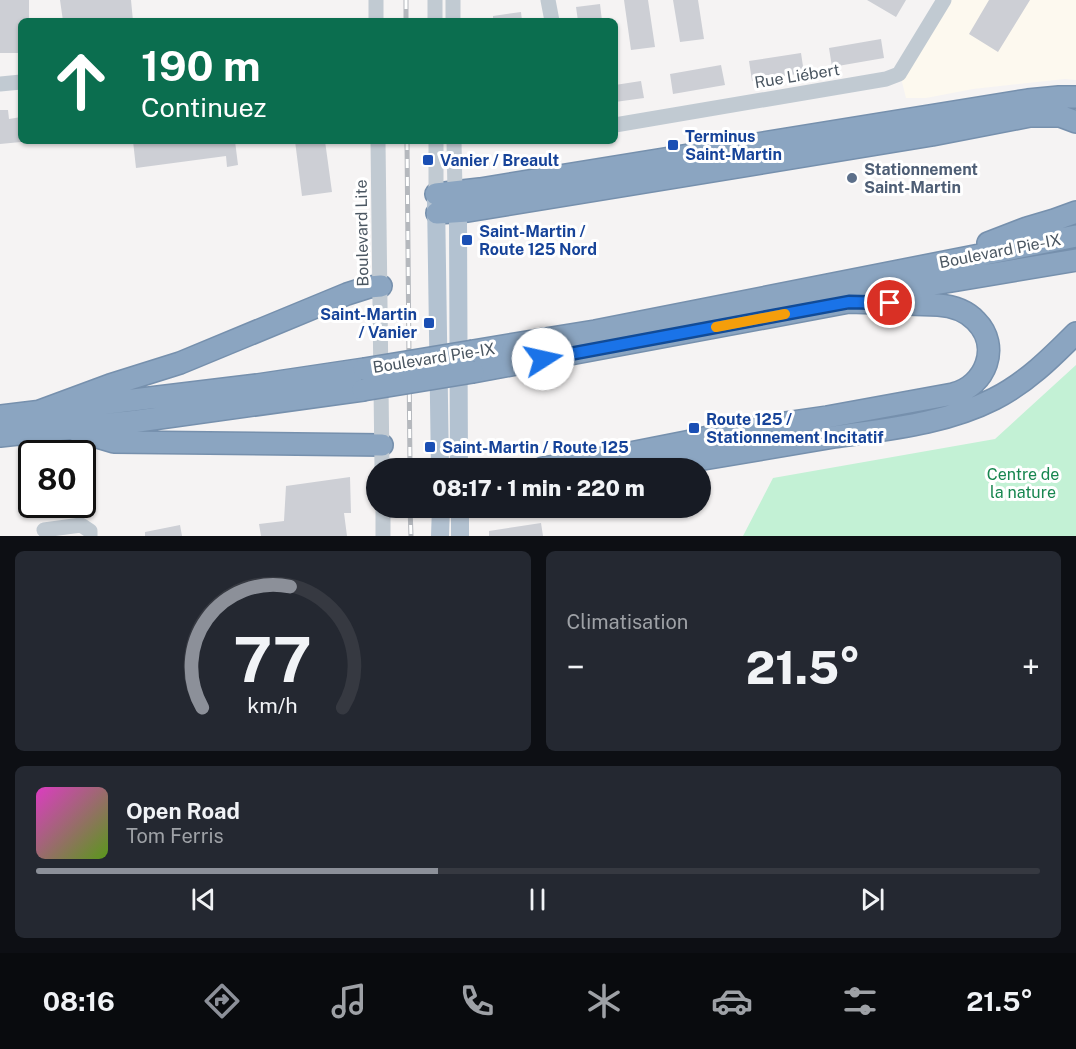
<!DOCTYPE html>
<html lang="fr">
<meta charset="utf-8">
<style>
:root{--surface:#171b24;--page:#242831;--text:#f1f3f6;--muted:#9ea1a6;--line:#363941;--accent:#8c9099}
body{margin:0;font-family:"Public Sans",sans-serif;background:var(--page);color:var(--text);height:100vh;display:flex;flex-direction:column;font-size:22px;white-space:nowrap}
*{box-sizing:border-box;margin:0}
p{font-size:20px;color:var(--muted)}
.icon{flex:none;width:33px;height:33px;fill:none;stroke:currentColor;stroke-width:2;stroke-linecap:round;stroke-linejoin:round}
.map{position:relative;height:536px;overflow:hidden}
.drawer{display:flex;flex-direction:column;gap:15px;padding:15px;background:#0d0f14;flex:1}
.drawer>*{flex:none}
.top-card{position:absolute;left:18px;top:18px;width:600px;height:126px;border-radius:9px;box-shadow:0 2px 4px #0004;background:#0b6e4f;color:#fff;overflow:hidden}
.speed{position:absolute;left:18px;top:440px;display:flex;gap:12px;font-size:30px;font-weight:700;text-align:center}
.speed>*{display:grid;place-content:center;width:78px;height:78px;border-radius:50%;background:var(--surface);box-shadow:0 2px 4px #0004;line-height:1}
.speed .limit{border:3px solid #111;border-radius:9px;background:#fff;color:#111}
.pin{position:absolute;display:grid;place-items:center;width:51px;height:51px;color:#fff;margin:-26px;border:3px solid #fff;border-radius:50%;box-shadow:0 2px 6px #0007}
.me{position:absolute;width:66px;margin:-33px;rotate:80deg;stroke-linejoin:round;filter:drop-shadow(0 0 4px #0008)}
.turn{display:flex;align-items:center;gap:21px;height:126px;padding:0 24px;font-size:27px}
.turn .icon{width:78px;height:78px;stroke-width:2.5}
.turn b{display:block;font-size:42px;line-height:51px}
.big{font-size:45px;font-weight:800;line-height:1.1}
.drawer .card{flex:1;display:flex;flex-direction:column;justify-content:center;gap:9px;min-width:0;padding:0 21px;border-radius:9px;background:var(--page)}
.drawer .dial{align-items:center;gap:0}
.dial svg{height:156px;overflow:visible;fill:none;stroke:var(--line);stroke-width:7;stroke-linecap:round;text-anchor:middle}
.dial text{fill:var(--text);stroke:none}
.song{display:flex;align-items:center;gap:18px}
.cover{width:72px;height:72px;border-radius:9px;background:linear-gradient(135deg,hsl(310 70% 55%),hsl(90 70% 35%))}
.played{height:6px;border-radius:3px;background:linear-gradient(90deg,var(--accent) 40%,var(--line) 40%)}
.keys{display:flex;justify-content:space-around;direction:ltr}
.heat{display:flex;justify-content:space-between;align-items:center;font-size:33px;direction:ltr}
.drawer .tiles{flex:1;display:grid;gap:15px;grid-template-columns:1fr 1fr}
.card:last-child{grid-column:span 2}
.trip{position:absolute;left:366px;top:458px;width:345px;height:60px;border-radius:30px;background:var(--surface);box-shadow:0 2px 4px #0004;font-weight:800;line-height:60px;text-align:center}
.tabs{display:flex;height:96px;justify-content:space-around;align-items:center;background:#090b0e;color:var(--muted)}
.tabs .icon{width:42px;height:42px}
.tabs .active{color:var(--accent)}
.tabs b{font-size:27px;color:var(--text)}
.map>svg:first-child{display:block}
</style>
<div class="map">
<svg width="1076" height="536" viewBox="0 0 1076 536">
<rect width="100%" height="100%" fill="#f5f3f3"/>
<path fill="#fdf9ef" d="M944,0H1076V80L1065,79L973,89L926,98H906L900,74Z"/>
<path fill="#c3f1d5" d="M1076,365V536H743L773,478L995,439Z"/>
<path fill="#cdcfd5" d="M0,0H29V21H21V53H0Z
M60,0H131L133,21H63Z
M624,0H648L655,47L631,50Z
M673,0H698L704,39L680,42Z
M867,0H906L896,17Z
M989,0H1030L998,52L969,34Z
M600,4L602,21H578L576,7Z
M521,12L522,21H493V16Z
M881,39L884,58L832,67L829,48Z
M801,53L804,73L752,81L749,61Z
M721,65L725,85L673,94L670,74Z
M641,81L644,98L615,102V85Z
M0,110H8L9,119L21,117V142L0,144Z
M133,141H235L238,165L227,167L226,156L136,168Z
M295,141H325L332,192L302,196Z
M350,477L351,513H344L347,536H261L259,524L284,521L286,486Z
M541,523L543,536H489V531Z
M180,525L182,536H145V532Z"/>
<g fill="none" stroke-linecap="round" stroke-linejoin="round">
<defs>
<path id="highway" d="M436,194L480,189L1028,100L1059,97H1076
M437,213L468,211L932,135L1030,116H1060L1076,122
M988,243L1027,228L1054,220L1076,212
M473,351L595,331L1076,236
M473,372L849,302L928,285L1076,260
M37,412L110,385L180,363L347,294L369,287L381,286
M0,416L257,385L364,369
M77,431L114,442L382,445
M0,436L138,421L363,390
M543,468L615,456L696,440L738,430L827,417L953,394C986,386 1001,346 976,321C966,310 952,306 938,305L849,302
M649,468C711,458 773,447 834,437C888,429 945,424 994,399C1026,383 1051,358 1076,333"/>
</defs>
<use href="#highway" stroke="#7690ad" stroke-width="24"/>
<path stroke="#c1cad2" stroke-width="15" d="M376,0V21
M453,0V21
M548,0L552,21
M435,21V0
M0,84L21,82
M615,125L886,79L899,74L944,0
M378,141L382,468
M436,141V194
M454,141L455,192
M383,507V536
M44,530L81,525L90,531V536"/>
<path stroke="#b3c2d1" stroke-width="18" d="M436,199L440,468
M456,200L458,222L459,468
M440,536L441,507
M460,536V507"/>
<use href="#highway" stroke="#8ba5c1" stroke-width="21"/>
<defs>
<path id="rail" d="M406,0V21
M407,141L410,468
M410,507L411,536"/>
</defs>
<use href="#rail" stroke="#b5b8bd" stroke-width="5"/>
<use href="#rail" stroke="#fff" stroke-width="3" stroke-dasharray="9" stroke-linecap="butt"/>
<defs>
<path id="highway-bridge" d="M364,369L473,351
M363,390L473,372"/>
</defs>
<use href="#highway-bridge" stroke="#7690ad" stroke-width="24" stroke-linecap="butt"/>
<use href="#highway-bridge" stroke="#8ba5c1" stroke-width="21"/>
</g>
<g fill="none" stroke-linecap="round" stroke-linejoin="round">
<defs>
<path id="route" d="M543,359L849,302L890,303"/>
</defs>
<use href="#route" stroke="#114b97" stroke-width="15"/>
<use href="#route" stroke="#1a73e8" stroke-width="10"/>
<path stroke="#f59e0b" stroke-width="10" d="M716,327L785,314"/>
</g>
<g fill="#1a4fb4" stroke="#fff" stroke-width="2">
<rect x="667" y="139" width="12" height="12" rx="3"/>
<rect x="422" y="154" width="12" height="12" rx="3"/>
<rect x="461" y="234" width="12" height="12" rx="3"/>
<rect x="423" y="317" width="12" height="12" rx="3"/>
<rect x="688" y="422" width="12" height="12" rx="3"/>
<rect x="424" y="441" width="12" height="12" rx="3"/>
</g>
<circle fill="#5c6f8a" stroke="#fff" stroke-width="2" cx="852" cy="178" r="6"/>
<g text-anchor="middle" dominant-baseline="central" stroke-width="6" stroke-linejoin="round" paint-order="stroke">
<g font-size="16" fill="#4a5661" stroke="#fff">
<text transform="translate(797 76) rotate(-9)">Rue Liébert</text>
<text transform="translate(362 233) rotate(-91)">Boulevard Lite</text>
<text transform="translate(1000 251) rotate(-11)">Boulevard Pie-IX</text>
<text transform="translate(434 358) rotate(-9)">Boulevard Pie-IX</text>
</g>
<g font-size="16" font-weight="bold" fill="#164399" stroke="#fff" text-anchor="start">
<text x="685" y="136">Terminus<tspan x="685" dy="18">Saint-Martin</tspan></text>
<text x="440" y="160">Vanier / Breault</text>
<text x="479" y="231">Saint-Martin /<tspan x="479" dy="18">Route 125 Nord</tspan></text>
<text x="417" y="314" text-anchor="end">Saint-Martin<tspan x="417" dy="18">/ Vanier</tspan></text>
<text x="706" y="419">Route 125 /<tspan x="706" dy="18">Stationnement Incitatif</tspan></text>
<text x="442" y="447">Saint-Martin / Route 125</text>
</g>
<g font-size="16" font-weight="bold" fill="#4e5e75" stroke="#fff" text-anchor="start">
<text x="864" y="169">Stationnement<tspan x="864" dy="18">Saint-Martin</tspan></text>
</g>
<g font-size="16" fill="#17864f" stroke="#fff">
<text x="1023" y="474">Centre de<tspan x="1023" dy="18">la nature</tspan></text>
</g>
</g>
</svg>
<div class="speed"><div class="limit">80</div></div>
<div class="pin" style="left:890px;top:303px;background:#d93025"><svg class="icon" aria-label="arrive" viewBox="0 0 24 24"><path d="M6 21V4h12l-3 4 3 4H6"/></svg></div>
<svg class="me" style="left:543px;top:359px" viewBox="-20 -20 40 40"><circle r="19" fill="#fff"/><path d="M0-13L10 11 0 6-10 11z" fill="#1a73e8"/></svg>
<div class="trip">08:17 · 1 min · 220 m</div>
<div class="top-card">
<div class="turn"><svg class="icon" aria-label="ahead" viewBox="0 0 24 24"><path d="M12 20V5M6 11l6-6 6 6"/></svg><div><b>190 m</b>Continuez</div></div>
</div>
</div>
<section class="drawer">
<div class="tiles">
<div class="card dial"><svg viewBox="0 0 100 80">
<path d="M14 69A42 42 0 1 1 86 69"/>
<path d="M14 69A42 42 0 0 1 59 7" stroke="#8c9099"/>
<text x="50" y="56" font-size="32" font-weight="700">77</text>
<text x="50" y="72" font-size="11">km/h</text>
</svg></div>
<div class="card"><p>Climatisation</p>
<div class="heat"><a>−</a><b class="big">21.5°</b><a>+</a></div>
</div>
<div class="card">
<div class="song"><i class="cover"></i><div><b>Open Road</b><p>Tom Ferris</p></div></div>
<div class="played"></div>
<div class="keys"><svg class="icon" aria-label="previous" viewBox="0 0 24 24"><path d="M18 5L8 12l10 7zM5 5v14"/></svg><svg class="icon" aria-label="pause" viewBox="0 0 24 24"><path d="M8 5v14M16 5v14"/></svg><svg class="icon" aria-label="next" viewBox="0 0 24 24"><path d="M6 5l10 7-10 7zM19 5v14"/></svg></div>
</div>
</div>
</section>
<nav class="tabs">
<b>08:16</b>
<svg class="icon active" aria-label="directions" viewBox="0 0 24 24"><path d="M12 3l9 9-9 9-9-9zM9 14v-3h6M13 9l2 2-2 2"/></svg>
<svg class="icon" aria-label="music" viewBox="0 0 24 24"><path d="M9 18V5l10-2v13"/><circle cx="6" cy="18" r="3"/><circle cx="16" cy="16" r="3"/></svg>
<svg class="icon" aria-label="phone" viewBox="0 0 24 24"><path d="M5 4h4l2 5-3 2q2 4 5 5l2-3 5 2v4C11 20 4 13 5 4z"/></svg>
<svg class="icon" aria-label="climate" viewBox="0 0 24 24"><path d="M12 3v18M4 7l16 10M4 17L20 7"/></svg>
<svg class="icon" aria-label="car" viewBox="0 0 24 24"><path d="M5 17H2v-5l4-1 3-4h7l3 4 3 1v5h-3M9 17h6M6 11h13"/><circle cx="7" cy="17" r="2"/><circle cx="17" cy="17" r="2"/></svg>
<svg class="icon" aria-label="filters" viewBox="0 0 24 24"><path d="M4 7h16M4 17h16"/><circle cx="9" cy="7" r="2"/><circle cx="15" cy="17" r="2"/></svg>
<b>21.5°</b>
</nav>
